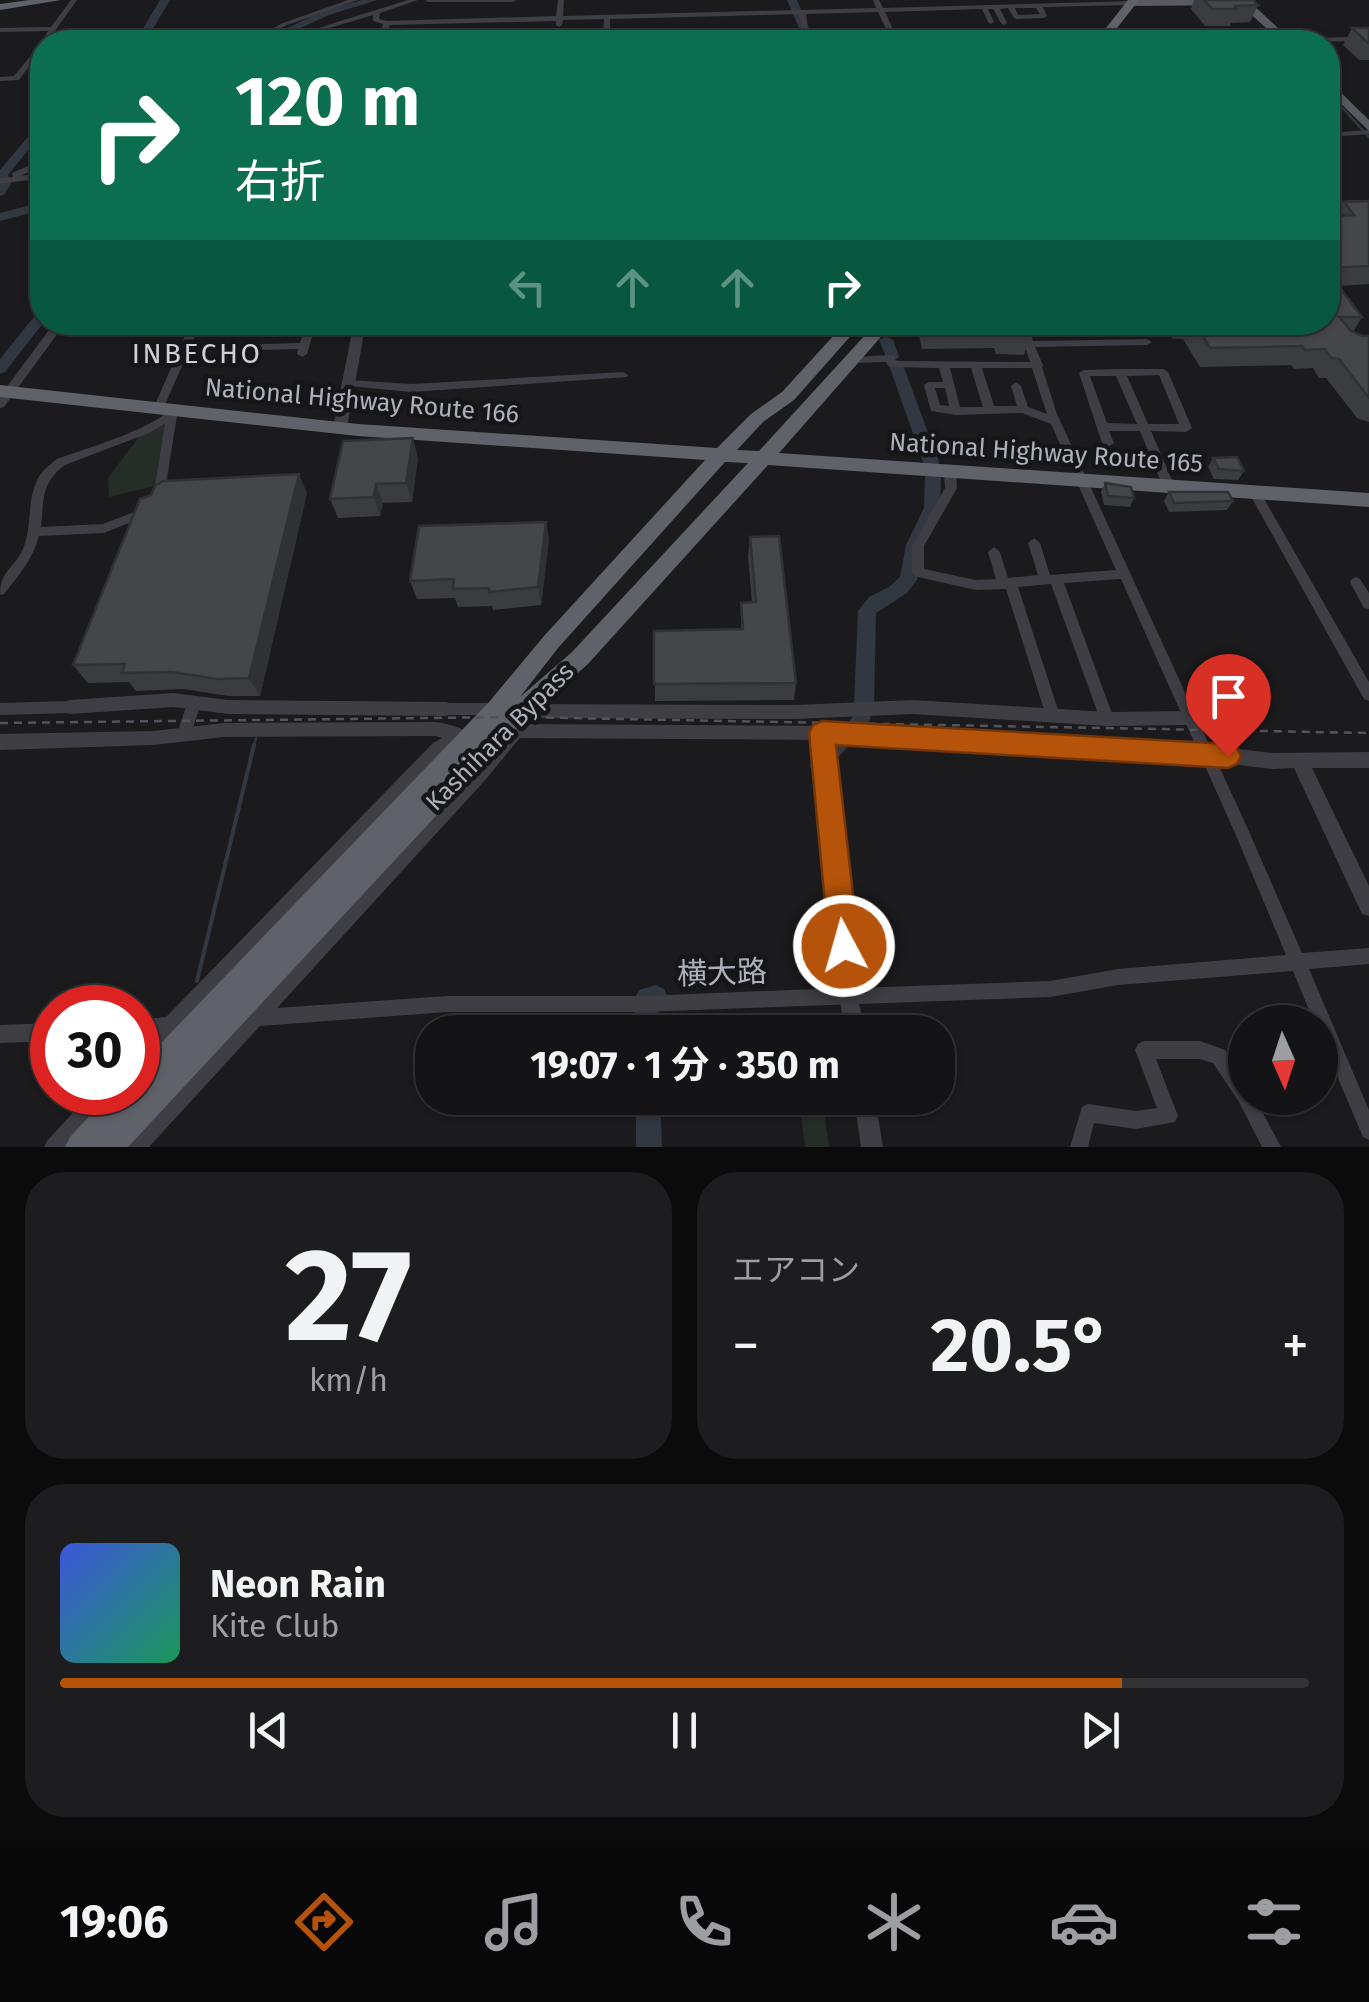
<!DOCTYPE html>
<html lang="ja">
<meta charset="utf-8">
<style>
:root{--surface:#141416;--page:#1d1d1f;--text:#f1f3f6;--muted:#9d9ea1;--line:#333335;--accent:#b45309}
body{margin:0;font-family:"Fira Sans","Noto Sans JP",sans-serif;background:var(--page);color:var(--text);height:100vh;display:flex;flex-direction:column;font-size:38px;white-space:nowrap}
*{box-sizing:border-box;margin:0}
p{font-size:32px;color:var(--muted)}
.icon{flex:none;width:55px;height:55px;fill:none;stroke:currentColor;stroke-width:2;stroke-linecap:round;stroke-linejoin:round}
.map{position:relative;height:1147px;overflow:hidden}
.side{display:flex;flex-direction:column;gap:25px;padding:25px;background:#0b0b0c;flex:1}
.side>*{flex:none}
.guide{position:absolute;left:30px;top:30px;width:1310px;height:305px;border-radius:40px;box-shadow:0 2px 8px #0004,0 0 0 2px var(--line);background:#0b6e4f;color:#fff;overflow:hidden}
.needle{width:65px;rotate:177deg}
.tools{position:absolute;left:1228px;top:1005px;display:grid;gap:20px}
.tools a{display:grid;place-items:center;width:110px;height:110px;border-radius:50%;background:var(--surface);box-shadow:0 2px 8px #0004,0 0 0 2px var(--line);font-size:50px}
.speed{position:absolute;left:30px;top:985px;display:flex;gap:20px;font-size:50px;font-weight:700;text-align:center}
.speed>*{display:grid;place-content:center;width:130px;height:130px;border-radius:50%;background:var(--surface);box-shadow:0 2px 8px #0004,0 0 0 2px var(--line);line-height:1}
.speed .limit{border:15px solid #d22;background:#fff;color:#111}
.pin{position:absolute;display:grid;place-items:center;width:85px;height:85px;color:#fff;margin:-102px -42px;border-radius:50% 50% 50% 0;rotate:-45deg;box-shadow:0 0 10px #0007}
.pin .icon{rotate:45deg}
.me{position:absolute;width:110px;margin:-55px;rotate:354deg;stroke-linejoin:round;filter:drop-shadow(0 0 8px #0008)}
.turn{display:flex;align-items:center;gap:35px;height:210px;padding:0 40px;font-size:45px}
.turn .icon{width:130px;height:130px;stroke-width:2.5}
.turn b{display:block;font-size:70px;line-height:85px}
.lanes{display:flex;align-items:center;height:95px;padding:0 40px;background:#0003;justify-content:center;gap:50px;direction:ltr}
.lanes .off{opacity:.35}
.big{font-size:75px;font-weight:700;line-height:1.1}
.side .tile{flex:1;display:flex;flex-direction:column;justify-content:center;gap:15px;min-width:0;padding:0 35px;border-radius:40px;background:var(--page)}
.side .dial{align-items:center;gap:0}
.dial b{font-size:130px;line-height:1}
.song{display:flex;align-items:center;gap:30px}
.cover{width:120px;height:120px;border-radius:15px;background:linear-gradient(135deg,hsl(230 70% 55%),hsl(150 70% 35%))}
.played{height:10px;border-radius:5px;background:linear-gradient(90deg,var(--accent) 85%,var(--line) 85%)}
.keys{display:flex;justify-content:space-around;direction:ltr}
.heat{display:flex;justify-content:space-between;align-items:center;font-size:55px;direction:ltr}
.side .tiles{flex:1;display:grid;gap:25px;grid-template-columns:1fr 1fr}
.tile:last-child{grid-column:span 2}
.trip{position:absolute;left:415px;top:1015px;width:540px;height:100px;border-radius:40px;background:var(--surface);box-shadow:0 2px 8px #0004,0 0 0 2px var(--line);font-weight:700;line-height:100px;text-align:center}
.dock{display:flex;height:160px;justify-content:space-around;align-items:center;background:#080809;color:var(--muted)}
.dock .icon{width:70px;height:70px}
.dock .current{color:var(--accent)}
.dock b{font-size:45px;color:var(--text)}
.map>svg:first-child{display:block}
</style>
<div class="map">
<svg width="1369" height="1147" viewBox="0 0 1369 1147">
<rect width="100%" height="100%" fill="#1b1b1d"/>
<path fill="#252d27" d="M175,424L167,483L109,497L108,478L141,434L152,432L154,427Z
M799,1098H822L829,1147H805Z"/>
<g fill="none" stroke-linecap="round" stroke-linejoin="round">
<path stroke="#313841" stroke-width="2.5" d="M1328,92L1369,137
M254,747L256,738"/>
<path stroke="#313841" stroke-width="4" d="M197,981L254,745"/>
<path fill="#313841" fill-rule="evenodd" d="M160,0H170L145,42H135Z
M362,0H377L329,15L270,42H258L323,11Z
M787,0H797L815,42H805Z
M42,136V142L34,143L8,175L11,184L4,195L0,196V170L27,138Z
M42,202V210L0,221V213Z
M42,312L44,322L5,372L0,374V359L37,313Z
M886,336L893,340L899,356L897,359H887L879,340Z
M896,360L903,365L939,462L937,466H925L923,462L889,365Z
M933,471L941,477L940,508L924,545L917,580L907,593L876,613L874,704L868,711L871,717L862,734L855,737L848,734L845,728L857,710L854,704L858,611L869,597L889,587L900,577L906,545L924,508L925,477Z
M840,733L847,736L850,742C844,755 834,757 827,772L820,775L813,772L810,766L815,751Z
M656,985L664,989L668,997L664,1005L659,1008L658,1032H634L635,998L639,990Z
M636,1098H660L662,1147H636Z"/>
<path fill="#3e3e44" fill-rule="evenodd" d="M71,0H77L47,42H42V49L19,80L0,81V77L14,76L41,43L48,31L0,32V28L51,27Z
M348,0H358L287,25L254,42H246L283,23Z
M408,0H418L380,13L379,19L387,21L556,16L558,0H564L563,16L876,8L873,0H879L883,8L1132,1L1135,3L1132,5L1043,7L1047,16L1044,18L1016,19L1014,18L1008,8L1000,9L1007,23L1004,25L1001,23L993,9H988L994,22L991,24L988,22L982,9L885,12L899,42H892L878,12L806,14L810,42H803L799,14L610,19V42H603L604,19L563,20L562,25L559,27L556,25V21L390,25L384,42H378L383,24L373,21V15L316,32L297,42H289L312,30ZM1015,8H1036L1040,14L1018,15Z
M425,0H516L513,2H428Z
M562,33V37H559L428,40L424,38L428,36Z
M1369,37V41L1285,42L1281,40L1285,38Z
M1369,130V134L1328,137V133Z
M42,160V166L20,176L42,173V178L0,184V178L13,177L12,173Z
M55,322H66L4,407L0,408V396Z
M191,322H201L191,346L300,343L304,331L273,332L268,329L273,326L354,322L349,325L314,330L307,354L302,357L297,354L298,349L188,352L164,407L163,410H155L154,407L187,331L155,330L150,327L155,324L190,325Z
M1017,322H1027L1033,341L1147,339L1152,342L1147,345L1035,347L1043,365L1042,367L1057,414L1247,827L1302,953L1369,948V964L1309,969L1369,1110V1140L1363,1137L1320,1036V1022H1314L1293,971L1118,985L1050,997L643,1012H447L260,1026L149,1147H128L131,1141L236,1027L228,1025L226,1019L228,1013L253,1009L477,768L507,733L501,727L503,723L508,721L522,727L524,731L522,735L487,778L277,1008L447,996H643L840,988L815,733L817,729L822,727L827,729L829,733L856,988L1050,981L1118,969L1286,955L1235,833L1121,579L1064,583L1114,719L1112,723L1107,725L1102,723L1100,719L1051,584L1018,587L1060,716L1058,720L1053,722L1048,720L1046,716L1006,589L976,590L918,577L914,575L912,572V546L945,488L944,471L950,467L956,471L957,488L924,546V569L976,580L996,579L988,552L994,547L1000,552L1008,578L1038,575L1028,543L1034,538L1040,543L1050,575L1116,570L1051,424L1022,413L956,415L931,411L924,385L929,382H943L939,368L892,367L888,366L886,362L854,363L849,360L854,357L890,355L894,356L896,361L1030,362ZM950,368H971L983,407H960ZM982,368H1032L1047,414L1028,407L1021,386L1016,382L1011,386L1017,406H994ZM935,388H945L949,406L940,405Z
M1120,369H1163L1168,372L1192,428L1186,432L1151,431L1175,487L1173,490L1169,491L1163,487L1140,431H1109L1114,443L1108,447L1102,443L1079,373L1084,370ZM1159,375L1179,424H1148L1127,376ZM1090,376H1116L1137,424L1107,423Z
M623,372L628,375L627,377L411,392L349,386L344,383L349,380L411,384Z
M176,406L181,410L177,416L163,500L159,501L153,497L165,424L149,433L65,465C41,483 44,499 41,527L103,524L147,507L151,508L153,511L151,514L104,533L39,536C33,559 19,575 4,594L0,595C0,569 16,568 24,546C32,526 27,503 36,483C40,472 48,466 57,459C84,449 157,428 172,407Z
M1255,489L1259,490L1369,682V701L1364,699L1249,493Z
M1356,577L1360,579L1369,593V609L1364,608L1350,582L1352,579Z
M194,697L199,699L201,703L191,734L189,738L184,740L179,738L177,734L187,703L189,699Z
M70,701L75,703L77,707L75,711L70,713L0,715V703Z
M446,703H497L502,705L504,709L502,713L497,715H446L441,713L439,709L441,705Z
M458,729L463,731L465,735L463,739L443,751L191,1015L200,1017L203,1023L200,1029L174,1033L144,1064L138,1066V1046L148,1036H138V1020L166,1017L433,743Z
M52,1023V1041L0,1043V1025Z
M1144,1041H1200L1225,1050L1245,1080V1098H1255L1281,1147H1262L1239,1102L1213,1063L1200,1059H1156L1178,1116L1175,1122L1136,1129L1094,1123L1088,1147H1070L1082,1107L1088,1104L1136,1111L1157,1108L1135,1050L1138,1044Z
M92,1092H114L111,1098L66,1147H44L47,1141Z"/>
<path fill="#3e3e44" fill-rule="evenodd" d="M1369,200V206L1328,207V201Z
M354,322H366L347,428L340,433L333,428Z
M173,693L228,700L446,702L452,704L454,709L452,714L446,716L228,714L173,707L70,714L64,712L62,707L64,702L70,700Z
M913,700L1107,712L1189,711L1195,713L1197,718L1195,723L1189,725L1107,726L913,714L795,719L516,718L510,716L508,711L510,706L516,704L795,705Z
M435,722C449,724 466,727 474,741L471,746L465,749L447,739L435,736L224,737L153,745L0,750V734L153,731L224,723Z
M517,724L822,726L1205,745L1272,753L1369,752V768H1312L1369,886V916L1362,914L1294,768L1272,769L1205,761L822,740L517,738L511,736L509,731L511,726Z
M849,986L856,989L865,1032H845L839,996L842,989Z
M854,1098H875L883,1147H861Z"/>
<path fill="#585961" fill-rule="evenodd" d="M1131,0H1248L1293,42H1281L1241,5L1132,6L1127,3Z
M1328,80L1369,120V131L1328,91Z"/>
<path fill="#60626a" fill-rule="evenodd" d="M30,0H61L0,10V4Z
M1128,0H1139L1106,42H1095Z
M846,322H863L794,400L763,422L737,450L759,451L877,322H894L779,453L1369,493V507L768,465L588,664L527,718L128,1147H65L70,1137L112,1092H138V1067L489,702L544,636L705,460L358,436L0,397V385L358,424L717,448L751,414L782,392ZM725,462L748,463L572,652L520,697L558,648Z"/>
<path stroke="#53545b" stroke-width="2.5" stroke-dasharray="8 6" stroke-linecap="butt" d="M0,723L514,717L1369,733"/>
</g>
<path fill="#3b3c40" d="M1194,0H1253L1258,5L1250,22L1231,23L1230,26H1205L1191,9Z
M1352,28H1369V60H1359L1343,45Z
M1369,201V284L1338,286L1362,317L1353,332L1362,336H1369V422L1357,418L1326,378H1319L1313,368L1294,369L1291,365L1200,367L1183,339H1173L1157,322H1328V216L1336,215L1344,202Z
M916,322H1026L1030,335L1024,355L996,354L994,348L922,349Z
M418,458L412,502L383,503L380,516L338,518L330,499Z
M1213,458L1244,471L1238,480L1214,479L1208,467Z
M1105,483L1134,498L1130,507L1104,505L1101,492Z
M1169,492L1233,501L1227,510L1169,512L1164,501Z
M307,493L260,696H228L184,689L136,691L129,682L88,683L73,665Z
M546,522L549,540L541,605L493,610L492,606L458,607L455,598L417,599L410,581Z
M750,537L796,683L794,700L655,701L654,631L741,629V603H752L748,556Z"/>
<path fill="#303134" d="M413,438L418,458L412,502L406,483Z
M299,474L307,493L260,696L249,678Z
M376,484L383,503L380,516L374,497Z
M546,522L549,540L541,605L538,587Z"/>
<path fill="#45464a" stroke="#303134" stroke-width="2.5" d="M1204,0H1253L1258,5L1235,6L1237,9H1212Z
M1352,28H1369V43H1368Z
M1369,201V266L1328,268V216L1354,215L1344,202Z
M1328,272L1362,317H1339L1351,331L1362,336H1369V398L1339,359L1331,358L1325,349L1305,350L1302,346L1210,348L1194,322H1328Z
M925,322H1026L1030,335H1002L999,329L927,330Z
M413,438L406,483L376,484L374,497L330,499L343,441Z
M1237,457L1244,471L1219,469L1213,458Z
M299,474L249,678L217,679L172,672L122,673L125,664L73,665L140,499L151,495L155,486L163,481Z
M1105,483L1131,487L1134,498L1108,496Z
M1169,492H1228L1233,501L1174,503Z
M546,522L538,587L489,592V588L453,589L454,579L410,581L419,526Z
M779,536L796,683L654,684V631L743,629L741,603L756,602L750,537Z"/>
<path fill="#b45309" stroke="#753606" stroke-width="2.5" d="M822,721L1228,744L1237,748L1241,756L1237,764L1228,768L836,745L859,946L855,957L844,961L834,957L829,946L809,733L813,725Z"/>
<g text-anchor="middle" dominant-baseline="central" stroke-width="9" stroke-linejoin="round" paint-order="stroke">
<g font-size="25" fill="#aeb1bc" stroke="#161618">
<text transform="translate(362 401) rotate(5)">National Highway Route 166</text>
<text transform="translate(1046 453) rotate(4)">National Highway Route 165</text>
<text transform="translate(500 737) rotate(-45)">Kashihara Bypass</text>
</g>
<g font-size="28" letter-spacing="2.5" fill="#cfd0d8" stroke="#161618">
<text x="197" y="353">INBECHO</text>
</g>
<g font-size="30" fill="#aeb1bc" stroke="#161618">
<text transform="translate(722 973) rotate(-2)">横大路</text>
</g>
</g>
</svg>
<div class="tools">
<a><svg class="needle" viewBox="-14 -14 28 28"><path d="M0-13l5 13h-10z" fill="#e53935"/><path d="M0 13l5-13h-10z" fill="#9d9ea1"/></svg></a>
</div>
<div class="speed"><div class="limit">30</div></div>
<div class="pin" style="left:1228px;top:756px;background:#d93025"><svg class="icon" aria-label="arrive" viewBox="0 0 24 24"><path d="M6 21V4h12l-3 4 3 4H6"/></svg></div>
<svg class="me" style="left:844px;top:946px" viewBox="-20 -20 40 40"><circle r="17" fill="#b45309" stroke="#fff" stroke-width="3"/><path d="M0-11L8 9 0 5-8 9z" fill="#fff"/></svg>
<div class="trip">19:07 · 1 分 · 350 m</div>
<div class="guide">
<div class="turn"><svg class="icon" aria-label="right" viewBox="0 0 24 24"><path d="M7 20v-9h11M14 6l5 5-5 5"/></svg><div><b>120 m</b>右折</div></div>
<div class="lanes"><svg class="icon off" aria-label="left" viewBox="0 0 24 24"><path d="M17 20v-9H6M10 6l-5 5 5 5"/></svg><svg class="icon off" aria-label="ahead" viewBox="0 0 24 24"><path d="M12 20V5M6 11l6-6 6 6"/></svg><svg class="icon off" aria-label="ahead" viewBox="0 0 24 24"><path d="M12 20V5M6 11l6-6 6 6"/></svg><svg class="icon" aria-label="right" viewBox="0 0 24 24"><path d="M7 20v-9h11M14 6l5 5-5 5"/></svg></div>
</div>
</div>
<section class="side">
<div class="tiles">
<div class="tile dial"><b>27</b><p>km/h</p></div>
<div class="tile"><p>エアコン</p>
<div class="heat"><a>−</a><b class="big">20.5°</b><a>+</a></div>
</div>
<div class="tile">
<div class="song"><i class="cover"></i><div><b>Neon Rain</b><p>Kite Club</p></div></div>
<div class="played"></div>
<div class="keys"><svg class="icon" aria-label="previous" viewBox="0 0 24 24"><path d="M18 5L8 12l10 7zM5 5v14"/></svg><svg class="icon" aria-label="pause" viewBox="0 0 24 24"><path d="M8 5v14M16 5v14"/></svg><svg class="icon" aria-label="next" viewBox="0 0 24 24"><path d="M6 5l10 7-10 7zM19 5v14"/></svg></div>
</div>
</div>
</section>
<nav class="dock">
<b>19:06</b>
<svg class="icon current" aria-label="directions" viewBox="0 0 24 24"><path d="M12 3l9 9-9 9-9-9zM9 14v-3h6M13 9l2 2-2 2"/></svg>
<svg class="icon" aria-label="music" viewBox="0 0 24 24"><path d="M9 18V5l10-2v13"/><circle cx="6" cy="18" r="3"/><circle cx="16" cy="16" r="3"/></svg>
<svg class="icon" aria-label="phone" viewBox="0 0 24 24"><path d="M5 4h4l2 5-3 2q2 4 5 5l2-3 5 2v4C11 20 4 13 5 4z"/></svg>
<svg class="icon" aria-label="climate" viewBox="0 0 24 24"><path d="M12 3v18M4 7l16 10M4 17L20 7"/></svg>
<svg class="icon" aria-label="car" viewBox="0 0 24 24"><path d="M5 17H2v-5l4-1 3-4h7l3 4 3 1v5h-3M9 17h6M6 11h13"/><circle cx="7" cy="17" r="2"/><circle cx="17" cy="17" r="2"/></svg>
<svg class="icon" aria-label="filters" viewBox="0 0 24 24"><path d="M4 7h16M4 17h16"/><circle cx="9" cy="7" r="2"/><circle cx="15" cy="17" r="2"/></svg>
</nav>
